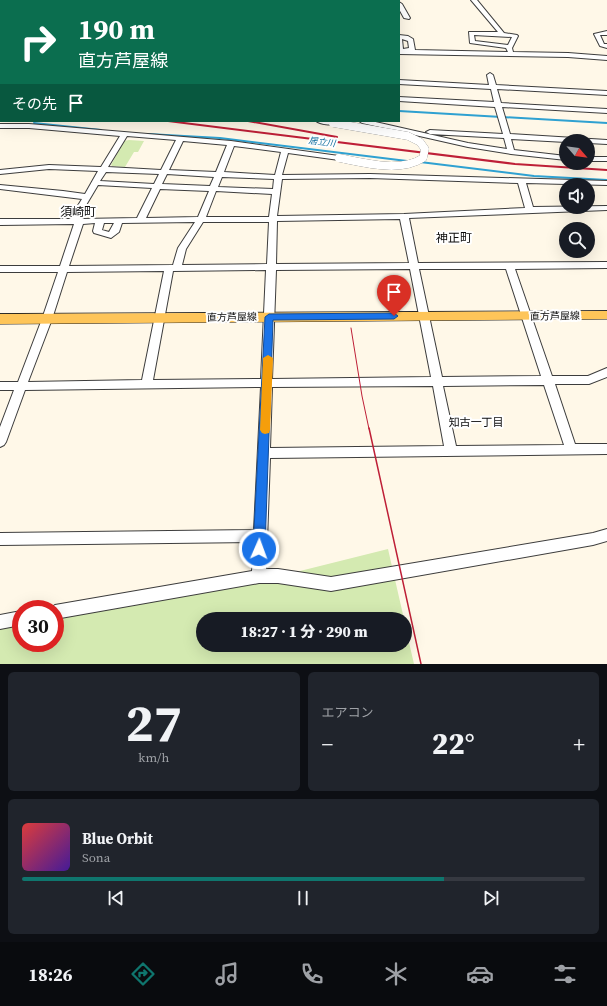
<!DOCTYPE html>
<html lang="ja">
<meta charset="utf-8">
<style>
:root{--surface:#171b24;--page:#20242c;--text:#f1f3f6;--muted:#9ea1a6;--line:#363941;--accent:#0f766e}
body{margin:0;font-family:"Source Serif 4","Noto Sans JP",serif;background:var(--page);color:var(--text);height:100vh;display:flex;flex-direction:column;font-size:15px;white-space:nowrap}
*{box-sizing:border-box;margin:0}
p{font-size:13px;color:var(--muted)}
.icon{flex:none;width:22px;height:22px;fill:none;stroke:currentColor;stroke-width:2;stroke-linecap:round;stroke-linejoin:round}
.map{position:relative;height:664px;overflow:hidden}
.side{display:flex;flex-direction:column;gap:8px;padding:8px;background:#0d0f14;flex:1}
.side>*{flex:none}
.banner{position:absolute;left:0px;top:0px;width:400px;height:122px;box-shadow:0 4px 16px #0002;background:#0b6e4f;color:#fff;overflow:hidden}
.needle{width:26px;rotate:118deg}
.fabs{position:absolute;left:559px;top:134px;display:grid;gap:8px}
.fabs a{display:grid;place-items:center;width:36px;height:36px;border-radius:50%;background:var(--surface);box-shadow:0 4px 16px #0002;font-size:20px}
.speed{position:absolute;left:12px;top:600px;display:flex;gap:8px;font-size:20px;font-weight:700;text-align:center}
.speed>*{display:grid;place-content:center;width:52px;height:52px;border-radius:50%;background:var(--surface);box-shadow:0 4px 16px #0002;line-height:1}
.speed .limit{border:6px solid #d22;background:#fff;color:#111}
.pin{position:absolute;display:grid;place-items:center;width:34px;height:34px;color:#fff;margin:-41px -17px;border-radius:50% 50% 50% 0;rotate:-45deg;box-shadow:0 0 4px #0007}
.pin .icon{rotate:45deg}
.me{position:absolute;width:44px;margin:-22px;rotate:2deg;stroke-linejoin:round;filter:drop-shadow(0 0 3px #0008)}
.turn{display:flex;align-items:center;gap:14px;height:84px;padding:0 12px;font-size:18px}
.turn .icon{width:52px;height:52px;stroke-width:2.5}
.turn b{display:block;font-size:28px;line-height:34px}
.then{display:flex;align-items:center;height:38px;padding:0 12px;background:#0003;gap:8px;font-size:15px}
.big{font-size:30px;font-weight:800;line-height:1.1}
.side .widget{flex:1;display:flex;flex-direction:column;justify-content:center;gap:6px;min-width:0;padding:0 14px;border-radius:6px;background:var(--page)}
.side .dial{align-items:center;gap:0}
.dial b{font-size:52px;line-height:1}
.song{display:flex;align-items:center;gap:12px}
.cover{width:48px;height:48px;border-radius:6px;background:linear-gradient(135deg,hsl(0 70% 55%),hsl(260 70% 35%))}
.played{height:4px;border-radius:2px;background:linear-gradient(90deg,var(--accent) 75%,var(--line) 75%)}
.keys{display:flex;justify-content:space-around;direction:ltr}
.heat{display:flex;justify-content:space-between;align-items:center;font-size:22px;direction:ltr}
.side .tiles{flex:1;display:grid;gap:8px;grid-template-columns:1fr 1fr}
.widget:last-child{grid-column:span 2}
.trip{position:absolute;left:196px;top:612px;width:216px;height:40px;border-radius:20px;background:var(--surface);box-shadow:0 4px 16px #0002;font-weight:800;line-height:40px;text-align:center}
.dock{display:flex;height:64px;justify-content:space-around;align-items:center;background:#090b0e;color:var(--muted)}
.dock .icon{width:28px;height:28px}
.dock .selected{color:var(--accent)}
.dock b{font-size:18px;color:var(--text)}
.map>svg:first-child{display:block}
</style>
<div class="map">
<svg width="607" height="664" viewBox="0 0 607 664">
<rect width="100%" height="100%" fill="#fff8e8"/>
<path fill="#d4eab1" d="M129,140L144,141L138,152H134L125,167L112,166L111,165L124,141Z
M388,549L404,619H203V645H405V625L414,664H0V628L21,624V643H55V618L244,585Z"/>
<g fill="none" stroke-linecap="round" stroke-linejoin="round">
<path stroke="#2fa1d1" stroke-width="2" d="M399,111L607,123
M34,123L101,130
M148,134L220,138L407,161
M420,162L534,176L607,180"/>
<defs>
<path id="minor" d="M135,0H141L142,1H136Z
M264,0H270L271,1H265Z
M471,0H477L504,33L517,35L518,36L512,48L513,52L568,53L607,56V60L568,57L399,54V35L408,36L413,39L415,50L508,52L506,48L470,43L469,32H498ZM474,35L512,37L508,45L475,41ZM402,39L408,41L409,48L403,49Z
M399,2L402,4L410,18L409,19L404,18L399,9Z
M607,31V35H600L604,44H607V48L600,46L594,34Z
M0,48H1V52H0Z
M490,73L493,75L496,85L607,91V95L497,89L501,103L607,109V113L502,107L510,134L607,140V144L588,143V141L566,142L511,139L514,150L566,156V160L511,154L468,147L362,123L359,121H371L468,143L507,149L504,138L430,134L426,132L430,130L503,134L495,107L399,101V97L494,102L491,89L399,84V80L489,85L487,75Z
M316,121H333L336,123C332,126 320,124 316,121Z
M0,124H29L231,141L339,156L343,158L339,160L288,153L282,175L370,174L607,181V185L526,183L533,207L607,206V210L409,218L418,263L607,262V268L515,269L552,376H588L607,368V377L589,384H555L575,444H607V454L270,458L266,569H278L331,577L593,533L607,529V541L593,545L331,591L278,583H259L55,619V609H49L55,605L252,571L254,542L0,545V533L254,530L261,387L25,390L6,442L4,445L0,447V427L14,390H0V382H18L42,319L58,272H0V266H60L74,224L0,225V219H72L71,217L82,199L0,189V185L63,191L85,194L98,171L49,169L0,174V170L49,165L101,167L120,136L29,128H0ZM127,136L176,140L161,170L108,167ZM183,141L227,145L216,172L169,170ZM234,146L281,152L275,175L224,172ZM106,172L159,174L154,184L100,181ZM167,174L214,177L210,186L162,184ZM222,177L274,179L273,189L218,187ZM370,178L518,183L525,208L404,214L277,216L282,179ZM98,185L152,188L137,218L81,219L79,217ZM160,189L209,191L198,217L146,218ZM216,191L272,194L269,217H206ZM400,219L409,263L276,264L277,221ZM195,222L178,248L173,265L69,266L83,224L95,223L93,231L94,233L111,238L119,232L122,223ZM203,222H269L267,264L182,265L186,249ZM104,223H114L109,232L102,230ZM410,269L431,377L272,379L276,270ZM419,269H506L541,376L442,377ZM266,270L261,379L153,380L173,271ZM164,271L142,380L28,382L52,319L67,272ZM544,385L564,445L456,446L443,386ZM433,386L444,446L270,448L272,387Z
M588,157H607V161H588Z
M21,611V625L0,629V615Z"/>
<path id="major" d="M607,311V319L0,324V314Z"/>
</defs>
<use href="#minor" stroke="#3d3d3d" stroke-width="2"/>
<use href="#major" stroke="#1b1b1b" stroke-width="1"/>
<use href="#minor" fill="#fff" fill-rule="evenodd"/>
<use href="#major" fill="#fec559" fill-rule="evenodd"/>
<path stroke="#be1f37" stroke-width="1" d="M351,328L362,396L369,429"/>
<path stroke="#be1f37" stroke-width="1.5" d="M369,428L421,664"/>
<path stroke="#be1f37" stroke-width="2" d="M168,121L515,164L607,170
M248,121L337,137"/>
<defs>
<path id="minor-bridge" d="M333,123L408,136L420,142L425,149L423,158C400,173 365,163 339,158"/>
</defs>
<use href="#minor-bridge" stroke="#3d3d3d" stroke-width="8" stroke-linecap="butt"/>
<use href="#minor-bridge" stroke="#fff" stroke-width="8"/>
</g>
<path fill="#1a73e8" stroke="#114b97" d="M394,313L398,316L394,319L273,320L265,549L264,553L259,555L255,553L253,549L265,317L269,314Z"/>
<path fill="#f59e0b" d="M268,355L273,358L270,430L269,433L265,434L262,433L260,430L263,358Z"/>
<g text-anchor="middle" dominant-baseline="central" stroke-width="4" stroke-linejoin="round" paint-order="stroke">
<g font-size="9" font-style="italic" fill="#116f9f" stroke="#fff">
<text transform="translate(322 142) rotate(7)">居立川</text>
</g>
<g font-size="10" fill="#0a0a0a" stroke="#fff">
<text transform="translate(555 316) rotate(-1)">直方芦屋線</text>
<text transform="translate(232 317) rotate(-1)">直方芦屋線</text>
</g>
<g font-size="11" fill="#0a0a0a" stroke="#fff">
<text x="476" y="422">知古一丁目</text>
</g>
<g font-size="12" fill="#0a0a0a" stroke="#fff">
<text x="78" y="212">須崎町</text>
<text x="454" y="238">神正町</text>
</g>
</g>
</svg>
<div class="fabs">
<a><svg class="needle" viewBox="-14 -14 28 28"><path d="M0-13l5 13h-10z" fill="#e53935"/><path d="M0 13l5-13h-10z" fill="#9ea1a6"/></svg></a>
<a><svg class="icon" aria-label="sound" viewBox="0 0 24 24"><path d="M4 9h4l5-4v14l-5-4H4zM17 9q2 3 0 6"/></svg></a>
<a><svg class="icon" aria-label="search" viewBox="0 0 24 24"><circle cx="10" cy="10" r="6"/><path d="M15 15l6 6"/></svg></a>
</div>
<div class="speed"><div class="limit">30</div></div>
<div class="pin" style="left:394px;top:316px;background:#d93025"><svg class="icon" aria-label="arrive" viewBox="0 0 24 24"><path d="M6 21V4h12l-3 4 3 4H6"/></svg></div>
<svg class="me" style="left:259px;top:549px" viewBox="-20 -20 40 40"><circle r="17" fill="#1a73e8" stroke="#fff" stroke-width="3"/><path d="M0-11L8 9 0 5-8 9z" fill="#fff"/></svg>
<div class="trip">18:27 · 1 分 · 290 m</div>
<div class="banner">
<div class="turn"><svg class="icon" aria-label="right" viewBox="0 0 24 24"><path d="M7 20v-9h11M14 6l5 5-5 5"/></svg><div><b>190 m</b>直方芦屋線</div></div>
<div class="then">その先<svg class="icon" aria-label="arrive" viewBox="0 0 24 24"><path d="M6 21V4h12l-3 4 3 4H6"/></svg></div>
</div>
</div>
<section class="side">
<div class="tiles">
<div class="widget dial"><b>27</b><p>km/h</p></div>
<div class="widget"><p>エアコン</p>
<div class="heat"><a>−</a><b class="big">22°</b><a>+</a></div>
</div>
<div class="widget">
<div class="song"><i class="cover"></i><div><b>Blue Orbit</b><p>Sona</p></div></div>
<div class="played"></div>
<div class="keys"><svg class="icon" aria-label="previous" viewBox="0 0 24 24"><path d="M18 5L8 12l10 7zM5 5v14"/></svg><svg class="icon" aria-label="pause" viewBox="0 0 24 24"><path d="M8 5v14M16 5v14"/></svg><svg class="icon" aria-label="next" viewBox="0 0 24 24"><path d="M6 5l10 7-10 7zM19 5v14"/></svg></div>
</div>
</div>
</section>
<nav class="dock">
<b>18:26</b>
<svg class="icon selected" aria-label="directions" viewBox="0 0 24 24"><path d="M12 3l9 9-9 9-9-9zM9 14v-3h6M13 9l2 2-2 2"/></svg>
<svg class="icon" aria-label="music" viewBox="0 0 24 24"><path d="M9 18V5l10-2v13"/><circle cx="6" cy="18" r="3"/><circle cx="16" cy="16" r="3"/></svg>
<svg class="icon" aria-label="phone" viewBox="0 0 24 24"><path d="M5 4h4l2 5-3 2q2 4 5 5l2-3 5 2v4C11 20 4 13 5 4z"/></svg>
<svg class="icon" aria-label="climate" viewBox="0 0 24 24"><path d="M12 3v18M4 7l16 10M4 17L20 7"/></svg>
<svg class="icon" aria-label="car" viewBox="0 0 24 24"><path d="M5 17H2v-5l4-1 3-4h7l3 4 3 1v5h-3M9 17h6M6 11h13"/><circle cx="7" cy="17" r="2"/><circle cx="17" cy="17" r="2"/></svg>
<svg class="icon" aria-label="filters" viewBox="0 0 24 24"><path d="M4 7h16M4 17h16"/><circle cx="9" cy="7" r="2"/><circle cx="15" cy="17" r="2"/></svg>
</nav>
